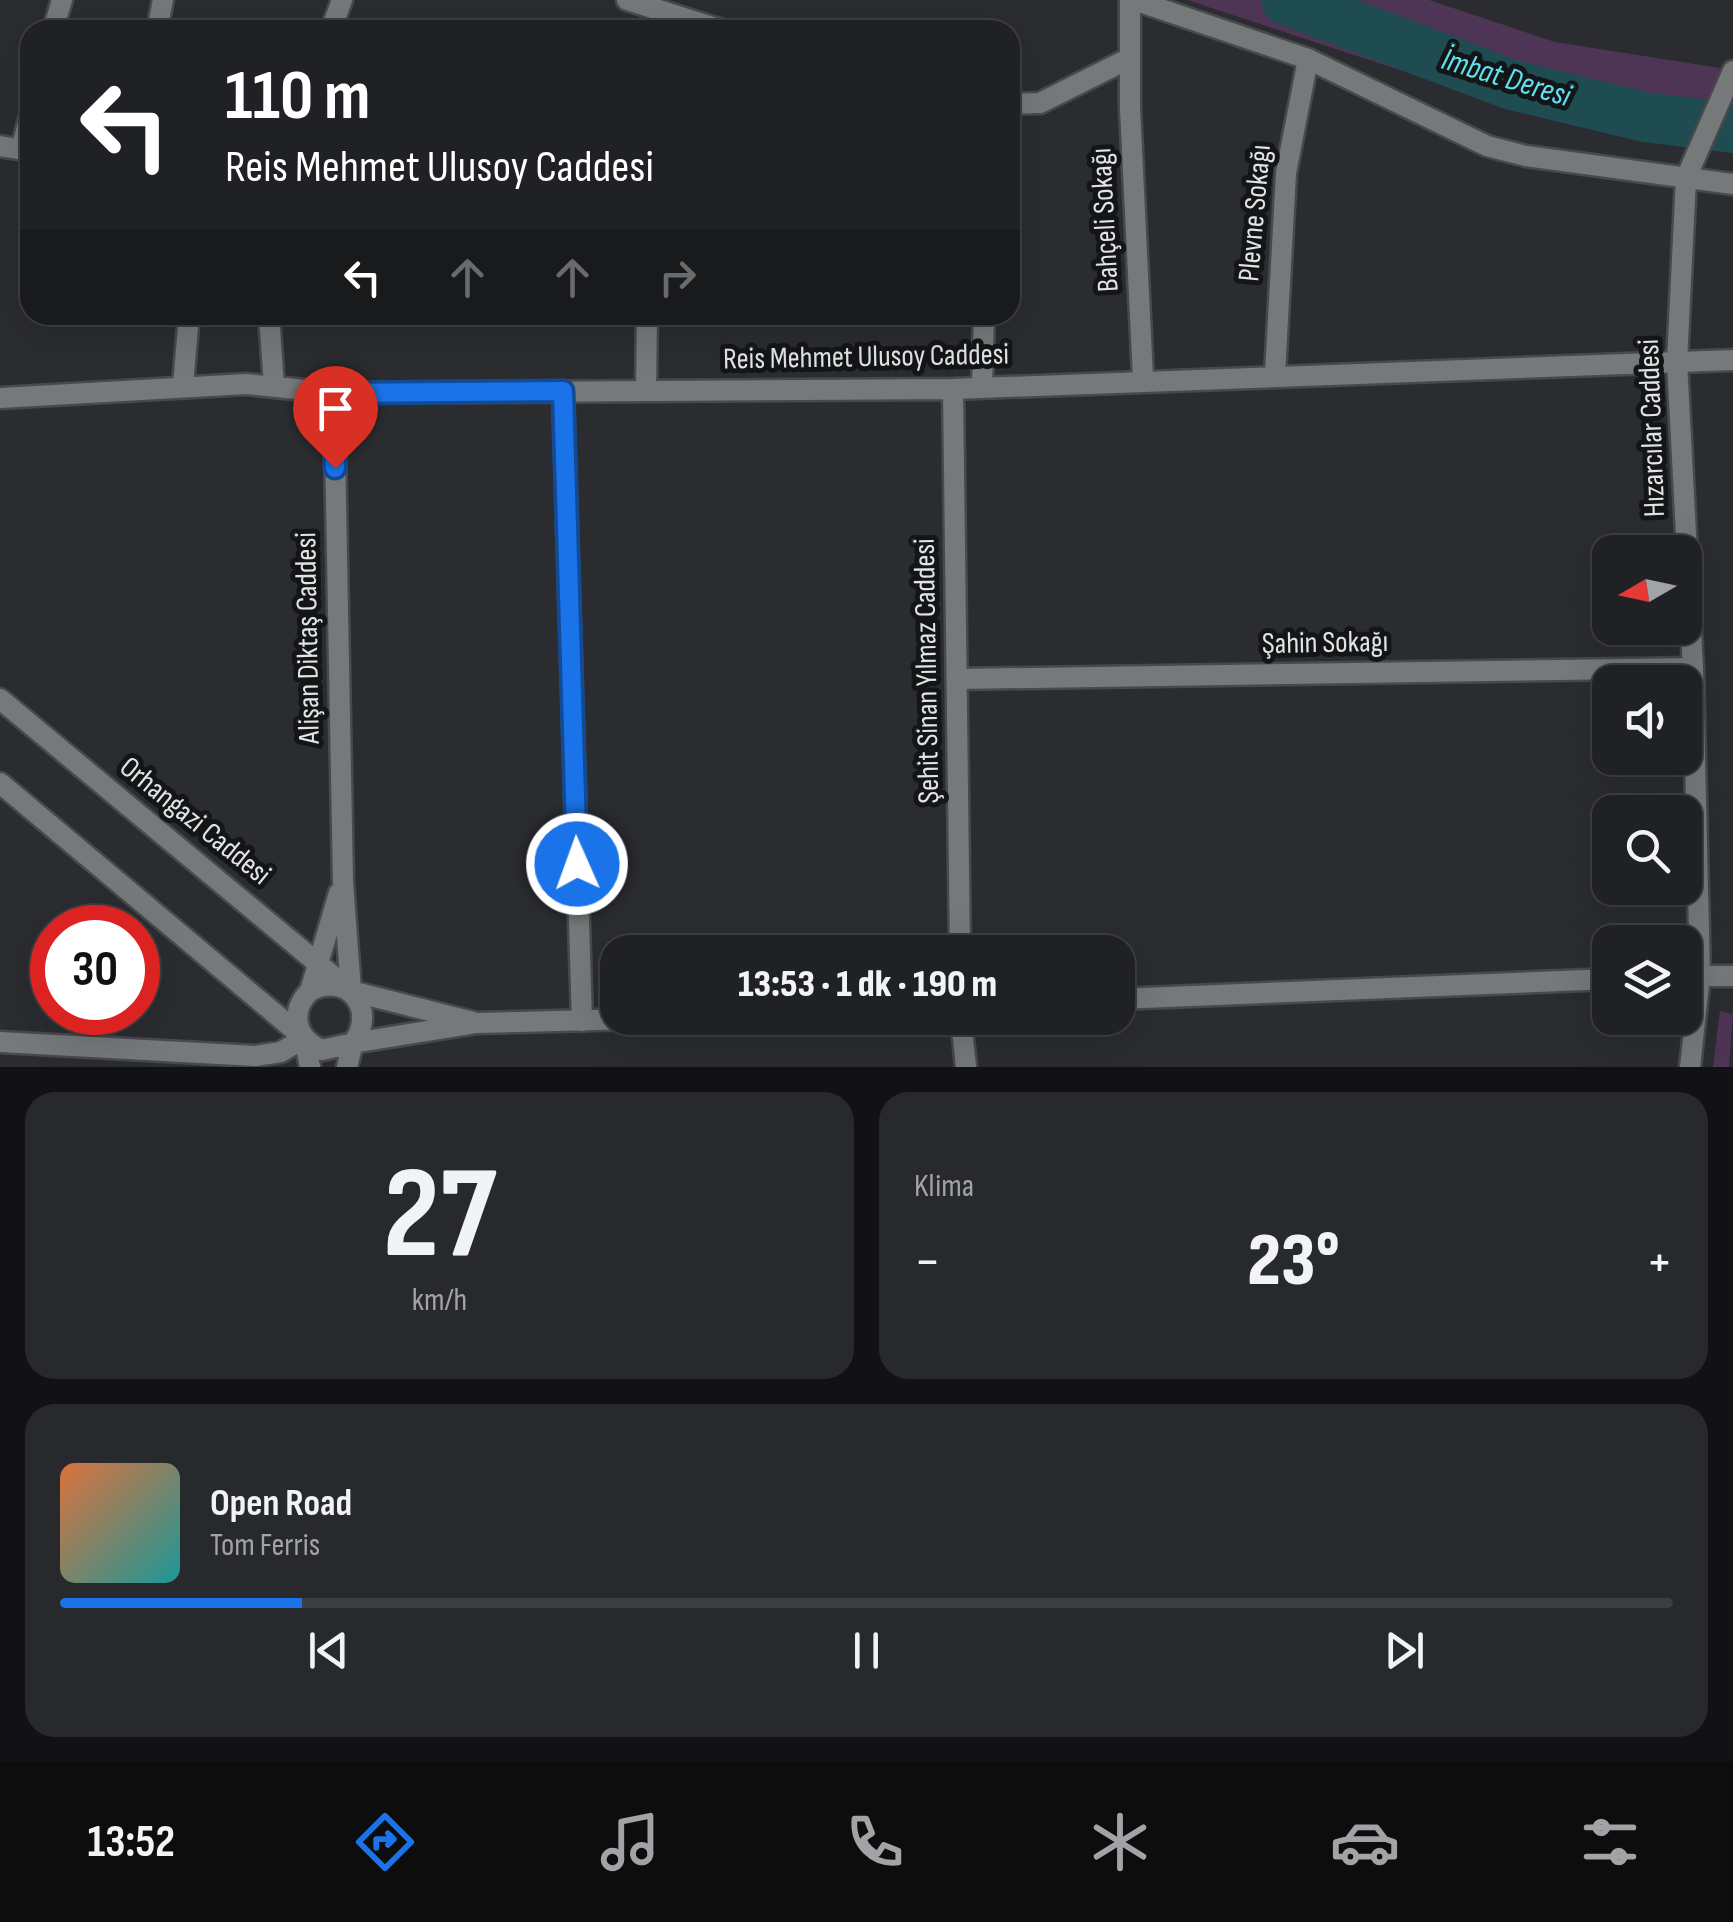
<!DOCTYPE html>
<html lang="tr">
<meta charset="utf-8">
<style>
:root{--surface:#202124;--page:#28292c;--text:#f1f3f6;--muted:#a2a3a6;--line:#3d3e41;--accent:#1a73e8}
body{margin:0;font-family:"Sofia Sans Condensed",sans-serif;background:var(--page);color:var(--text);height:100vh;display:flex;flex-direction:column;font-size:38px;white-space:nowrap}
*{box-sizing:border-box;margin:0}
p{font-size:32px;color:var(--muted)}
.icon{flex:none;width:55px;height:55px;fill:none;stroke:currentColor;stroke-width:2;stroke-linecap:round;stroke-linejoin:round}
.map{position:relative;height:1067px;overflow:hidden}
.drawer{display:flex;flex-direction:column;gap:25px;padding:25px;background:#121214;flex:1}
.drawer>*{flex:none}
.guide{position:absolute;left:20px;top:20px;width:1000px;height:305px;border-radius:30px;box-shadow:0 10px 40px #0002,0 0 0 2px var(--line);background:#202124;color:#fff;overflow:hidden}
.needle{width:65px;rotate:261deg}
.buttons{position:absolute;left:1592px;top:535px;display:grid;gap:20px}
.buttons a{display:grid;place-items:center;width:110px;height:110px;border-radius:20px;background:var(--surface);box-shadow:0 10px 40px #0002,0 0 0 2px var(--line);font-size:50px}
.speed{position:absolute;left:30px;top:905px;display:flex;gap:20px;font-size:50px;font-weight:700;text-align:center}
.speed>*{display:grid;place-content:center;width:130px;height:130px;border-radius:50%;background:var(--surface);box-shadow:0 10px 40px #0002,0 0 0 2px var(--line);line-height:1}
.speed .limit{border:15px solid #d22;background:#fff;color:#111}
.pin{position:absolute;display:grid;place-items:center;width:85px;height:85px;color:#fff;margin:-102px -42px;border-radius:50% 50% 50% 0;rotate:-45deg;box-shadow:0 0 10px #0007}
.pin .icon{rotate:45deg}
.me{position:absolute;width:110px;margin:-55px;rotate:358deg;stroke-linejoin:round;filter:drop-shadow(0 0 8px #0008)}
.turn{display:flex;align-items:center;gap:35px;height:210px;padding:0 40px;font-size:45px}
.turn .icon{width:130px;height:130px;stroke-width:2.5}
.turn b{display:block;font-size:70px;line-height:85px}
.lanes{display:flex;align-items:center;height:95px;padding:0 40px;background:#0003;justify-content:center;gap:50px;direction:ltr}
.lanes .off{opacity:.35}
.big{font-size:75px;font-weight:800;line-height:1.1}
.drawer .tile{flex:1;display:flex;flex-direction:column;justify-content:center;gap:15px;min-width:0;padding:0 35px;border-radius:30px;background:var(--page)}
.drawer .dial{align-items:center;gap:0}
.dial b{font-size:130px;line-height:1}
.song{display:flex;align-items:center;gap:30px}
.cover{width:120px;height:120px;border-radius:15px;background:linear-gradient(135deg,hsl(20 70% 55%),hsl(180 70% 35%))}
.played{height:10px;border-radius:5px;background:linear-gradient(90deg,var(--accent) 15%,var(--line) 15%)}
.keys{display:flex;justify-content:space-around;direction:ltr}
.heat{display:flex;justify-content:space-between;align-items:center;font-size:55px;direction:ltr}
.drawer .tiles{flex:1;display:grid;gap:25px;grid-template-columns:1fr 1fr}
.tile:last-child{grid-column:span 2}
.trip{position:absolute;left:600px;top:935px;width:535px;height:100px;border-radius:30px;background:var(--surface);box-shadow:0 10px 40px #0002,0 0 0 2px var(--line);font-weight:800;line-height:100px;text-align:center}
.tab-bar{display:flex;height:160px;justify-content:space-around;align-items:center;background:#0d0d0e;color:var(--muted)}
.tab-bar .icon{width:70px;height:70px}
.tab-bar .active{color:var(--accent)}
.tab-bar b{font-size:45px;color:var(--text)}
.map>svg:first-child{display:block}
</style>
<div class="map">
<svg width="1733" height="1067" viewBox="0 0 1733 1067">
<rect width="100%" height="100%" fill="#2a2c30"/>
<path fill="#4f3555" d="M1187,0H1429L1555,42L1733,70V149L1551,120Z
M1720,1011L1733,1014L1729,1067H1713Z"/>
<g fill="none" stroke-linecap="round" stroke-linejoin="round">
<path stroke="#1e4c51" stroke-width="50" d="M1286,0L1512,85L1645,117L1733,128"/>
<defs>
<path id="minor" d="M627,0L722,30
M1130,0V108L1143,378
M53,30L62,0
M157,30L163,0
M331,30L342,0
M1010,104L1040,103L1130,58
M0,146L30,151
M21,149L30,116
M1686,178L1733,71
M269,315L274,386
M1275,374L1286,173L1308,59
M183,385L189,315
M982,387L984,315
M646,390L647,315
M563,391L582,1021
M958,679L1693,668
M0,1042L255,1056L281,1052L304,1038"/>
<path id="tertiary" d="M1134,0L1308,59L1487,146L1526,156L1733,184
M1686,178L1677,362L1693,668L1700,976L1690,1067
M953,389L960,952
M334,393L343,882L351,991
M0,398L246,384L334,393L953,389L1733,360
M0,699L351,991L477,1023
M0,783L304,1038L310,1067
M1685,976H1733
M310,991C348,971 378,1010 353,1043L322,1050C295,1039 289,1011 310,991L339,893
M1118,999L1610,979
M961,1018L966,1067
M347,1067L353,1043L477,1023L673,1018"/>
</defs>
<use href="#minor" stroke="#47494d" stroke-width="25"/>
<use href="#tertiary" stroke="#47494d" stroke-width="25"/>
<use href="#minor" stroke="#76797a" stroke-width="20"/>
<use href="#tertiary" stroke="#76797a" stroke-width="20"/>
</g>
<g fill="none" stroke-linecap="round" stroke-linejoin="round">
<defs>
<path id="route" d="M335,468L334,393L563,391L577,864"/>
</defs>
<use href="#route" stroke="#114b97" stroke-width="25"/>
<use href="#route" stroke="#1a73e8" stroke-width="18"/>
</g>
<g text-anchor="middle" dominant-baseline="central" stroke-width="10" stroke-linejoin="round" paint-order="stroke">
<g font-size="30" fill="#e1e3e5" stroke="#141516">
<text transform="translate(1255 213) rotate(-85)">Plevne Sokağı</text>
<text transform="translate(1105 220) rotate(-93)">Bahçeli Sokağı</text>
<text transform="translate(866 357) rotate(-1)">Reis Mehmet Ulusoy Caddesi</text>
<text transform="translate(1652 428) rotate(-92)">Hızarcılar Caddesi</text>
<text transform="translate(308 638) rotate(-91)">Alişan Diktaş Caddesi</text>
<text transform="translate(1325 643) rotate(-1)">Şahin Sokağı</text>
<text transform="translate(927 671) rotate(-91)">Şehit Sinan Yılmaz Caddesi</text>
<text transform="translate(195 821) rotate(39)">Orhangazi Caddesi</text>
</g>
<g font-size="32" font-style="italic" fill="#5fe0ee" stroke="#141516">
<text transform="translate(1506 78) rotate(17)">İmbat Deresi</text>
</g>
</g>
</svg>
<div class="buttons">
<a><svg class="needle" viewBox="-14 -14 28 28"><path d="M0-13l5 13h-10z" fill="#e53935"/><path d="M0 13l5-13h-10z" fill="#a2a3a6"/></svg></a>
<a><svg class="icon" aria-label="sound" viewBox="0 0 24 24"><path d="M4 9h4l5-4v14l-5-4H4zM17 9q2 3 0 6"/></svg></a>
<a><svg class="icon" aria-label="search" viewBox="0 0 24 24"><circle cx="10" cy="10" r="6"/><path d="M15 15l6 6"/></svg></a>
<a><svg class="icon" aria-label="layers" viewBox="0 0 24 24"><path d="M12 4l9 5-9 5-9-5zM3 14l9 5 9-5"/></svg></a>
</div>
<div class="speed"><div class="limit">30</div></div>
<div class="pin" style="left:335px;top:468px;background:#d93025"><svg class="icon" aria-label="arrive" viewBox="0 0 24 24"><path d="M6 21V4h12l-3 4 3 4H6"/></svg></div>
<svg class="me" style="left:577px;top:864px" viewBox="-20 -20 40 40"><circle r="17" fill="#1a73e8" stroke="#fff" stroke-width="3"/><path d="M0-11L8 9 0 5-8 9z" fill="#fff"/></svg>
<div class="trip">13:53 · 1 dk · 190 m</div>
<div class="guide">
<div class="turn"><svg class="icon" aria-label="left" viewBox="0 0 24 24"><path d="M17 20v-9H6M10 6l-5 5 5 5"/></svg><div><b>110 m</b>Reis Mehmet Ulusoy Caddesi</div></div>
<div class="lanes"><svg class="icon" aria-label="left" viewBox="0 0 24 24"><path d="M17 20v-9H6M10 6l-5 5 5 5"/></svg><svg class="icon off" aria-label="ahead" viewBox="0 0 24 24"><path d="M12 20V5M6 11l6-6 6 6"/></svg><svg class="icon off" aria-label="ahead" viewBox="0 0 24 24"><path d="M12 20V5M6 11l6-6 6 6"/></svg><svg class="icon off" aria-label="right" viewBox="0 0 24 24"><path d="M7 20v-9h11M14 6l5 5-5 5"/></svg></div>
</div>
</div>
<section class="drawer">
<div class="tiles">
<div class="tile dial"><b>27</b><p>km/h</p></div>
<div class="tile"><p>Klima</p>
<div class="heat"><a>−</a><b class="big">23°</b><a>+</a></div>
</div>
<div class="tile">
<div class="song"><i class="cover"></i><div><b>Open Road</b><p>Tom Ferris</p></div></div>
<div class="played"></div>
<div class="keys"><svg class="icon" aria-label="previous" viewBox="0 0 24 24"><path d="M18 5L8 12l10 7zM5 5v14"/></svg><svg class="icon" aria-label="pause" viewBox="0 0 24 24"><path d="M8 5v14M16 5v14"/></svg><svg class="icon" aria-label="next" viewBox="0 0 24 24"><path d="M6 5l10 7-10 7zM19 5v14"/></svg></div>
</div>
</div>
</section>
<nav class="tab-bar">
<b>13:52</b>
<svg class="icon active" aria-label="directions" viewBox="0 0 24 24"><path d="M12 3l9 9-9 9-9-9zM9 14v-3h6M13 9l2 2-2 2"/></svg>
<svg class="icon" aria-label="music" viewBox="0 0 24 24"><path d="M9 18V5l10-2v13"/><circle cx="6" cy="18" r="3"/><circle cx="16" cy="16" r="3"/></svg>
<svg class="icon" aria-label="phone" viewBox="0 0 24 24"><path d="M5 4h4l2 5-3 2q2 4 5 5l2-3 5 2v4C11 20 4 13 5 4z"/></svg>
<svg class="icon" aria-label="climate" viewBox="0 0 24 24"><path d="M12 3v18M4 7l16 10M4 17L20 7"/></svg>
<svg class="icon" aria-label="car" viewBox="0 0 24 24"><path d="M5 17H2v-5l4-1 3-4h7l3 4 3 1v5h-3M9 17h6M6 11h13"/><circle cx="7" cy="17" r="2"/><circle cx="17" cy="17" r="2"/></svg>
<svg class="icon" aria-label="filters" viewBox="0 0 24 24"><path d="M4 7h16M4 17h16"/><circle cx="9" cy="7" r="2"/><circle cx="15" cy="17" r="2"/></svg>
</nav>
